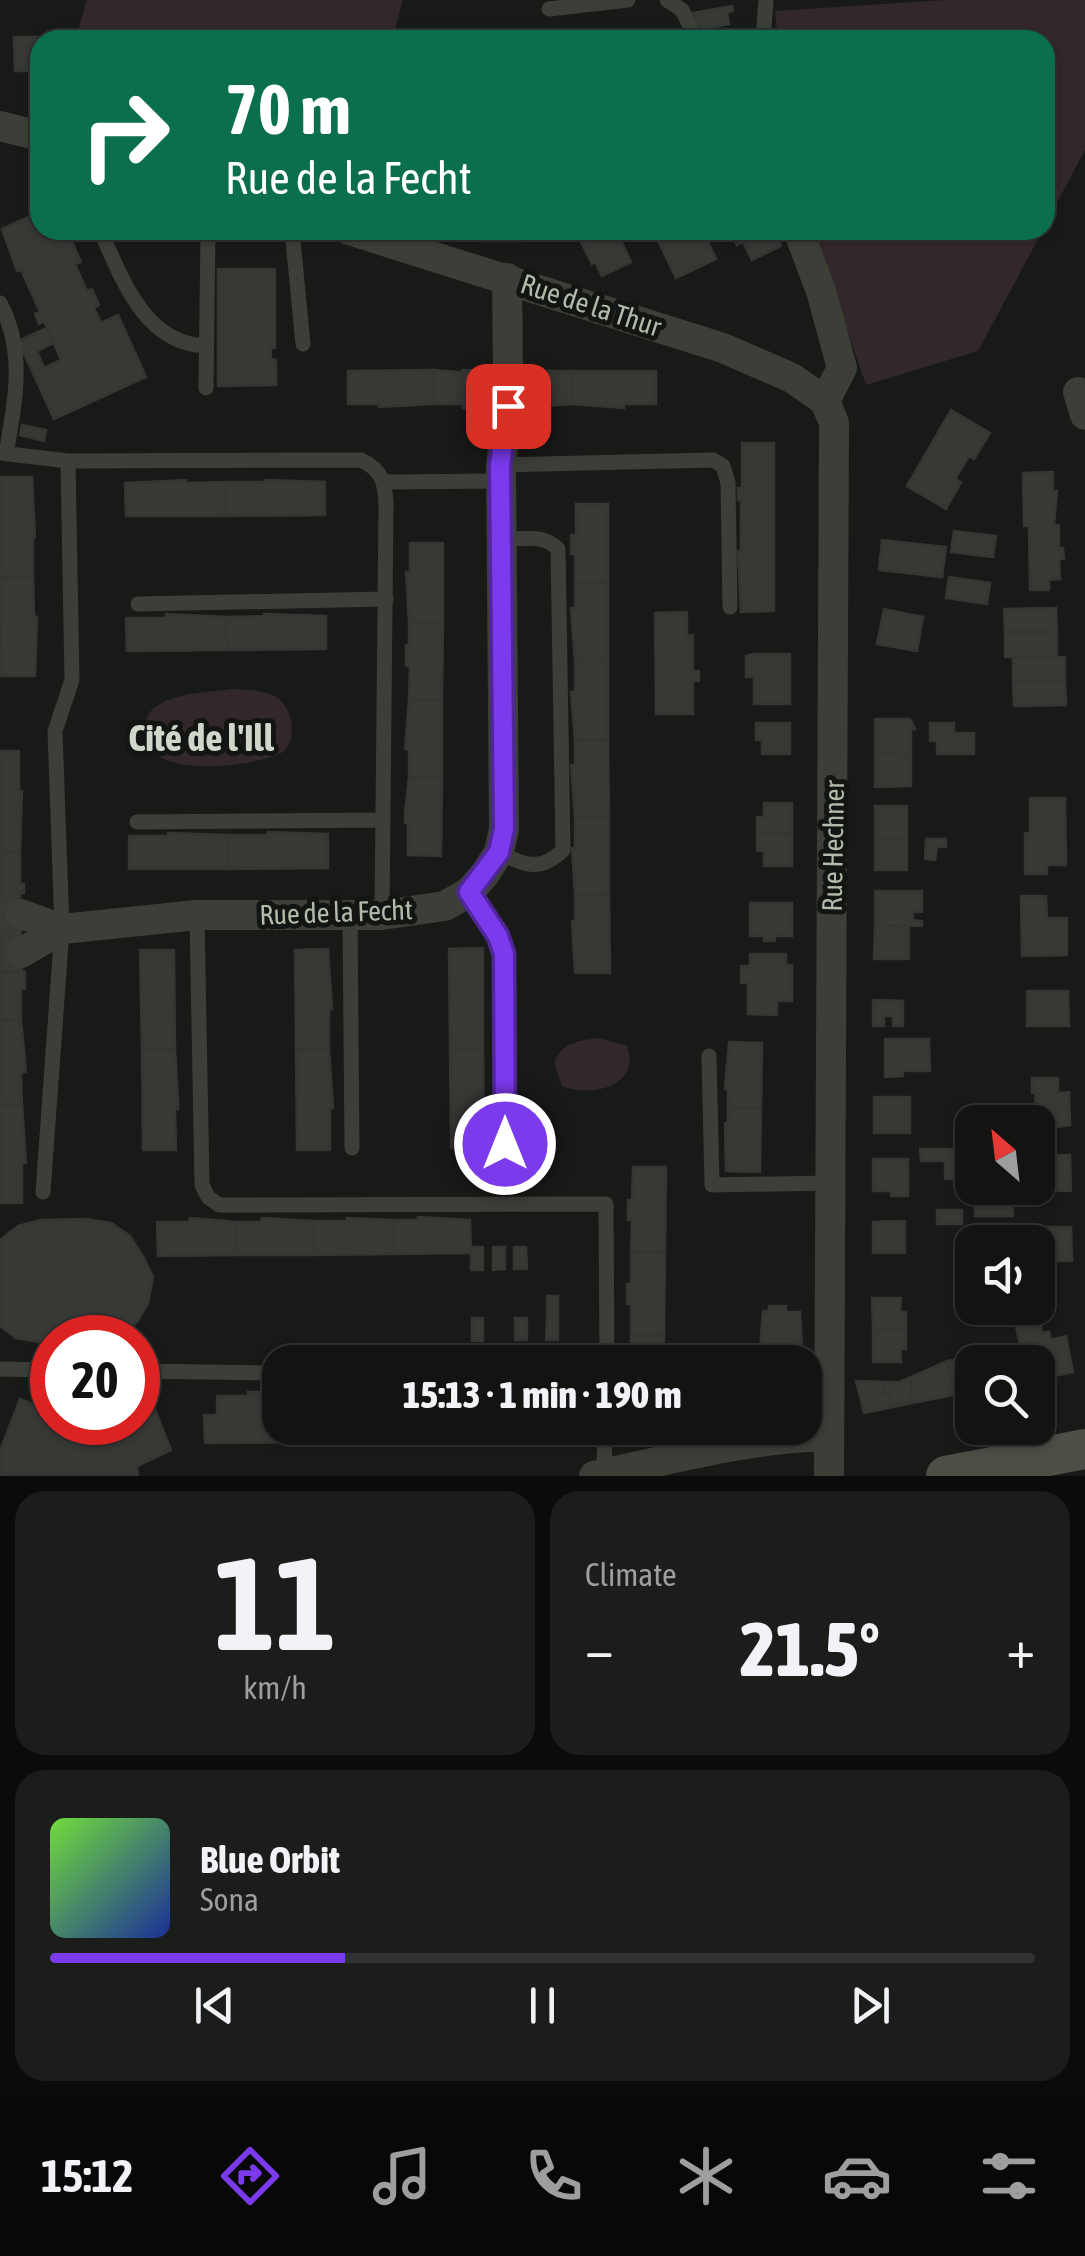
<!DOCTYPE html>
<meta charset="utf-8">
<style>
:root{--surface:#121412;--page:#1b1d1b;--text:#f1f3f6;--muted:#9c9e9f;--line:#313332;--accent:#7c3aed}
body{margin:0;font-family:"Asap Condensed",sans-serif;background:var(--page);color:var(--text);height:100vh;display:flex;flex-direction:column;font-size:38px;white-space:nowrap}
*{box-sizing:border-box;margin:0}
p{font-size:32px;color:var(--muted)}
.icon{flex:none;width:55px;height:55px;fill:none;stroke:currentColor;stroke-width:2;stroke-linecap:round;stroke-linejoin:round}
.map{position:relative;height:1476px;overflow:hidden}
.details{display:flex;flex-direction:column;gap:15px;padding:15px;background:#0a0b0a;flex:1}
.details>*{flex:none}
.banner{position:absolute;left:30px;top:30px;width:1025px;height:210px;border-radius:30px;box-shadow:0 2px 8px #0004,0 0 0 2px var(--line);background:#0b6e4f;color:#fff;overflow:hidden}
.needle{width:65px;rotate:332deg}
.buttons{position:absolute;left:955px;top:1105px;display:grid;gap:20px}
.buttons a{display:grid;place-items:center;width:100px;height:100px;border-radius:20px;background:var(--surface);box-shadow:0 2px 8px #0004,0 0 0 2px var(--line);font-size:50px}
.speed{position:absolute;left:30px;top:1315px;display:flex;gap:20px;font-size:50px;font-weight:700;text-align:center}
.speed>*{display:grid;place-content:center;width:130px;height:130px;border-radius:50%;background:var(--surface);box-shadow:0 2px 8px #0004,0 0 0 2px var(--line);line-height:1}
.speed .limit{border:15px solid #d22;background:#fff;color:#111}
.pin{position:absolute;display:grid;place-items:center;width:85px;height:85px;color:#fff;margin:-42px;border-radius:20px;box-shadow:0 5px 15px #0006}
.me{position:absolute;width:110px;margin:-55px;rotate:0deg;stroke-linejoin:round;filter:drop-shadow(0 0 8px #0008)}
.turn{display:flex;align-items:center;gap:35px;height:210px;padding:0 30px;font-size:45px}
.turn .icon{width:130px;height:130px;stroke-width:2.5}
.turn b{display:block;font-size:70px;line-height:85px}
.big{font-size:75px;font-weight:800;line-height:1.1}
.details .widget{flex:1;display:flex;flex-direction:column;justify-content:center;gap:15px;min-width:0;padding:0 35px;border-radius:30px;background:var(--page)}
.details .dial{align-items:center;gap:0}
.dial b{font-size:130px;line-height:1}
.song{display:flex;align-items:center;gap:30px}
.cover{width:120px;height:120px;border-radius:15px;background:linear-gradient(135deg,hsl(100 70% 55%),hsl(230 70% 35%))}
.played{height:10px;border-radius:5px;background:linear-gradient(90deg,var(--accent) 30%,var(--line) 30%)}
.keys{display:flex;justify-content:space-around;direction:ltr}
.heat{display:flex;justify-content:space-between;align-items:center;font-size:55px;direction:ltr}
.details .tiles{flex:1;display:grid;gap:15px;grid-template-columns:1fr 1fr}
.widget:last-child{grid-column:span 2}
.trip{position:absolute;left:262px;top:1345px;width:560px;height:100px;border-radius:30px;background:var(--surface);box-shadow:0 2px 8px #0004,0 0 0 2px var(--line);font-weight:800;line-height:100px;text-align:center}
.tab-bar{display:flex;height:160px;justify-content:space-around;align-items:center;background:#070807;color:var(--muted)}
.tab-bar .icon{width:70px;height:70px}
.tab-bar .current{color:var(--accent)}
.tab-bar b{font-size:45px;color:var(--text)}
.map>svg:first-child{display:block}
</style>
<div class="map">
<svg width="1085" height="1476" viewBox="0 0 1085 1476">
<rect width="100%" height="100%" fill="#181a18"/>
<path fill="#32272a" d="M87,0H403L392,40H75Z
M945,0H1085V150L1045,225V40H778L775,11Z
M813,230H1043L978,351L866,385Z
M230,689C245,690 262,689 276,697C294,708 300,746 277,755C246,767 141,782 145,727C146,715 151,708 162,703C182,692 208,693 230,689Z
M600,1038L627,1046C642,1086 592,1098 562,1086L554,1063C562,1041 579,1041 600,1038Z"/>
<path fill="#373935" stroke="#333632" stroke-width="2.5" d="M732,6L733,11L727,13L729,24L701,30L693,13Z
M14,37H47V40H40V115L37,114L39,102H35L34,71H15Z
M31,216L36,227L40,225V230L67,231L81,262L75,264L87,291L92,289L99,305L94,308L101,323L118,315L146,377L54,419L33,373L61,360L44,321L39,324L35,314L40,312L21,270L17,271L2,229Z
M484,230H520V241H484Z
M575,230H616L631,262L602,276L595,262L592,264Z
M653,230H702L716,259L676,278Z
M730,230H779L781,234L777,236L781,246L752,260L743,242L737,245Z
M218,269H275V348H271V359L276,360V385L218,386Z
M47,328L54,343L37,351L44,368L33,373L18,341Z
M433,370L479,374V408H463V404H433Z
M433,370V404L379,407V404H348V371Z
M462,370L542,371V374H523V404H480L479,374H462Z
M542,371H572L571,404L523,408V374H542Z
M572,371H656V404H624V408L571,404Z
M951,410L990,433L974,459L969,456L955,479L961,482L946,509L907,486Z
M22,425L46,430L44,441L20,435Z
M742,443H774V611L741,612L738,551H741V501L738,500V488H742Z
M1053,472V491H1057L1054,525H1059V548H1063L1064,559H1059L1060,579L1049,580V590H1030L1029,526H1024L1023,473Z
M0,477H32L35,537H33V577H0Z
M186,480V483L225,482V516H126L125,483Z
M265,480L325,482V515L225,516V482H265Z
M576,504H608V583L575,582V554H571V535H576Z
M954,531L996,536L993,557L951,552Z
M882,540L946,547L942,577L879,570Z
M410,543H443V623L409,622L406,572H410Z
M0,577H33L34,616L37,617L35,676H1Z
M949,577L990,583L987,604L946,598Z
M575,582L608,583V661H575L571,608H575Z
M1056,608L1057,632H1005L1004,609Z
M884,609L923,617L917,651L877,644Z
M687,612V636L693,635V671H699V681H693V714H656L655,613Z
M166,614L226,617L227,650L127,651L126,618H166Z
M264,614L326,616V649L227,650L226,617L264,616Z
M409,622L443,623L442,700H409L410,666H406V645H409Z
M1005,632H1057V657H1005Z
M754,654H790V704H754V677H746V656Z
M1013,657H1065V680L1013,681Z
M575,661H608V740H575L571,692H575Z
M1065,680L1066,705L1014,706L1013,681Z
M409,700H442V778L409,777V750L405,749Z
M875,719H910L915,729H911V755L875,754Z
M756,723H790V754H762V740H756Z
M930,723H954V733H974V754H937V741H930Z
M575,740H608L609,817H575L571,765H575Z
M0,751H19V790L22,791L20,852L0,853Z
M875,754L911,755V786L875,787Z
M409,777L442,778L441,856L408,855V823H405V813Z
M1030,798H1065L1066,865H1047V874H1025V833H1030Z
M764,803H792V834H757V817H764Z
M875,806H907V838L875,839Z
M575,817H609V894H575L572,848H575Z
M268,832L328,834V868L229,869L228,835H268Z
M168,833L228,835L229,869H129V836H168Z
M757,834H792V866H764V851H757Z
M907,838V870H875V839Z
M926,839H946V847H937L935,860L925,859Z
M20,852V884H24V893H20V901H0V853Z
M875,891H922V912H913V920L922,921V926L875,925Z
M575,894H609L610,973H575L572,921H575Z
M1021,896H1046L1047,918H1067V955L1022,956Z
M0,901H20L22,972H0Z
M750,903H792V936H775V941H764V936H750Z
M875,925L909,926V959H874Z
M483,948V1048L450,1049L449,949Z
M328,949L332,1009H329V1049L296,1050L295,950Z
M140,950H174L175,1050H142Z
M750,954H786V965H792V1001H777V1015L748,1014V983H741V966H750Z
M0,972H25V989H21V1020H0Z
M1027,991H1068L1069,1026H1027Z
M873,1000L903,1001V1026H893V1016H884V1026H873Z
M0,1020H21L26,1072H21L22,1104L0,1105Z
M885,1039H929L930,1071H903V1076L885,1077Z
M729,1042L762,1043L761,1108L728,1107V1090L725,1089Z
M483,1048L484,1148H451L450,1049Z
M329,1049L333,1108H330V1150H297L296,1050Z
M142,1050H175L178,1099V1109H175L176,1150H143Z
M1032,1078H1058V1093L1069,1092L1070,1125L1038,1130V1122H1033L1036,1093H1032Z
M874,1097H910V1133H874Z
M22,1104L26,1163H22V1203H0V1105Z
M728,1107L761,1108L760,1172L726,1171L725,1123H728Z
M920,1149H972V1179H945V1161H921Z
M1070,1155L1071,1191L1027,1190V1188H1038V1156Z
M873,1159H908V1196H891V1191H873Z
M633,1167H666L665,1252H631L632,1220H628V1200H632Z
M975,1204H1013V1216H975Z
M937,1210H962V1224H937Z
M418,1217L470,1220L471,1253L393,1254V1220H418Z
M190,1218L236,1222L237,1255L158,1256L157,1222H190Z
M262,1218L314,1221L315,1255H237L236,1222H262Z
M347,1218L393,1220V1254L315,1255L314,1221H347Z
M86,1219L111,1223L130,1236L144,1258L153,1277L148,1303L137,1322L117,1338H52V1344L16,1338L0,1326V1240L18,1226L41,1220Z
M905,1221V1253H873V1222Z
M1039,1227H1071L1072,1261H1040Z
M471,1247H483V1270H471Z
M493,1247H505V1269L493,1270Z
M514,1247H526L527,1269H514Z
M631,1252H665L664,1335H631V1304H627V1284H631Z
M547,1296H558V1317L547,1318Z
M872,1298H901L900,1312H906V1329L873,1330Z
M769,1306H786V1312H800L802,1346H793V1362H759L763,1311H769Z
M558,1317V1340H546L547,1318Z
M472,1318H483V1341H472Z
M515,1318H527V1340H515Z
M1040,1321L1042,1333L1049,1332L1051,1340L1066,1336L1073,1372L1040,1379L1033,1343L1020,1345L1016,1326Z
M906,1329V1349H900L901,1362H873V1330Z
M631,1335H664V1362H630Z
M965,1358L966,1364L972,1363V1391L954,1395L947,1361Z
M947,1361L954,1395L912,1403L911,1377Z
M911,1377L912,1403L889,1408L890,1393L884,1394L885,1382H900Z
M856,1381L885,1382L884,1394L890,1393L889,1408L864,1413Z
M146,1387L171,1450L137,1466L138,1476H0V1451L20,1399L52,1412V1422H138V1390Z
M248,1392H269L270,1397L280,1396V1428H542V1440L205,1443L204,1415H217V1396H248Z"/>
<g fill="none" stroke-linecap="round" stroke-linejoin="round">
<path stroke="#373a35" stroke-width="30" stroke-dasharray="30 15" stroke-linecap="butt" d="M0,914H21"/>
<path stroke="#3c3f38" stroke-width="15" d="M667,0L682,10L697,40
M549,9L628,0
M763,40L766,0
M100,230C122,278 144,344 206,346
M292,230L303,344
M0,303C26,352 15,402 6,454
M206,388L208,230
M0,453L68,461L361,460C382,470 385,482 386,504L382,915
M501,465L713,460L723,466L728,483L730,607
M385,482L501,481
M138,604L386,599
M137,822L383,820
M499,852C524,866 541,872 563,850L558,549C543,533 521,539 501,540
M469,892L498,935L503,953L505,1143
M197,915L202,1185L208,1197L219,1205L606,1204L607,1362
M350,916L352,1148
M709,1056L712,1185L830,1183
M43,1192L62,929L55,731L72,680L68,461
M0,1369L52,1370
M138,1371L280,1373
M604,1474L605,1428"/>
<path stroke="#3c3f38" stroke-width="30" d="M0,126L40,136
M349,230L723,348L792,378L825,401
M798,230L821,291L842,368L825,401L834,423L829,1476
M507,278L508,371
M1078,392L1085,415
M21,914L62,929
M21,953L62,929L197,915H382L445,906L469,892L485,874L499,852L504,829L501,465L508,405
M594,1476C672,1459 749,1438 829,1436"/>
<path stroke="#4b4f46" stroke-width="40" d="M946,1476L1085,1449"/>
</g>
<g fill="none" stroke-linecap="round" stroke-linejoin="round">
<defs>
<path id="route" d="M505,1144L504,954L498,936L469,892L499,852L504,829L500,465L508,406"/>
</defs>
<use href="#route" stroke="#51269a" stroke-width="25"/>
<use href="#route" stroke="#7c3aed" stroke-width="18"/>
</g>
<g text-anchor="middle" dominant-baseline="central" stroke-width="10" stroke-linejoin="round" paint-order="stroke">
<g font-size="28" fill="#b4baa9" stroke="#131513">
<text transform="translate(591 305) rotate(18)">Rue de la Thur</text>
<text transform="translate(833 846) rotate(-89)">Rue Hechner</text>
<text transform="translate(336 912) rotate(-2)">Rue de la Fecht</text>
</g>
<g font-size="38" font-weight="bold" fill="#d1d6cb" stroke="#131513">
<text x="201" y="737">Cité de l'Ill</text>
</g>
</g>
</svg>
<div class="buttons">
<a><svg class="needle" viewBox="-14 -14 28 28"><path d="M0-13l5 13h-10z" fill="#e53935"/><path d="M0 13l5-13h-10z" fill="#9c9e9f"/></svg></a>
<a><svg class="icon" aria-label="sound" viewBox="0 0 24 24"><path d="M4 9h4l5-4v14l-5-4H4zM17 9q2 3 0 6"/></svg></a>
<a><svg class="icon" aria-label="search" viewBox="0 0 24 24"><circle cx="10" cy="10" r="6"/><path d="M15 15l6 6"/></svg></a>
</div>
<div class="speed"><div class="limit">20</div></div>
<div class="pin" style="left:508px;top:406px;background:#d93025"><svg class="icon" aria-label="arrive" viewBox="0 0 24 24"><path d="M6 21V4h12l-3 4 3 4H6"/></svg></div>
<svg class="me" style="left:505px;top:1144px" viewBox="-20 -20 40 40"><circle r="17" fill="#7c3aed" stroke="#fff" stroke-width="3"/><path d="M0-11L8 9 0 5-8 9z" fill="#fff"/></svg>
<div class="trip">15:13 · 1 min · 190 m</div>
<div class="banner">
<div class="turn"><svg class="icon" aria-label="right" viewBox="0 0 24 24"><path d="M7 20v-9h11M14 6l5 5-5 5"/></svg><div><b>70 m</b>Rue de la Fecht</div></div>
</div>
</div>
<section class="details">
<div class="tiles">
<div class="widget dial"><b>11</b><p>km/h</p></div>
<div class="widget"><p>Climate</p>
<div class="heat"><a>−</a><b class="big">21.5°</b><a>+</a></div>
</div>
<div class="widget">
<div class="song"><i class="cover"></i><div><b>Blue Orbit</b><p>Sona</p></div></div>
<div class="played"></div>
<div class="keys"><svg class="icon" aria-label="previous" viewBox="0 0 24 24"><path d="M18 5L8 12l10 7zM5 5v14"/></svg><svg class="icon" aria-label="pause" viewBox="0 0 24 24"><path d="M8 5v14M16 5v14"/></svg><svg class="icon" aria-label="next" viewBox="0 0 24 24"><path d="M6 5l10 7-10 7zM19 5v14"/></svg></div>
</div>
</div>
</section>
<nav class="tab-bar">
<b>15:12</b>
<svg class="icon current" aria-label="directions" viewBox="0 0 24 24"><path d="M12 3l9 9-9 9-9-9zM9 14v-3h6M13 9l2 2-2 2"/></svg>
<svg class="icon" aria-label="music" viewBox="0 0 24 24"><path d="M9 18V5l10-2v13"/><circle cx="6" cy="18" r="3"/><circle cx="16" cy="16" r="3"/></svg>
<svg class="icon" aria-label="phone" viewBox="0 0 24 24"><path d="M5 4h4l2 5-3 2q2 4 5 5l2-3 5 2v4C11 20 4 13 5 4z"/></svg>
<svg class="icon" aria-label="climate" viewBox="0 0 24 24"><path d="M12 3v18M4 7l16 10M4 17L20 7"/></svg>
<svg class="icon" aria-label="car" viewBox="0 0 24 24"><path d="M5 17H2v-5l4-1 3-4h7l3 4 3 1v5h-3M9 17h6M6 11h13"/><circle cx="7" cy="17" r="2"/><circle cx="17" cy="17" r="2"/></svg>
<svg class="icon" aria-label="filters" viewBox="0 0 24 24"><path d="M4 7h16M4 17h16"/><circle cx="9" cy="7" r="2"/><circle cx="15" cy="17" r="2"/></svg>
</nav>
